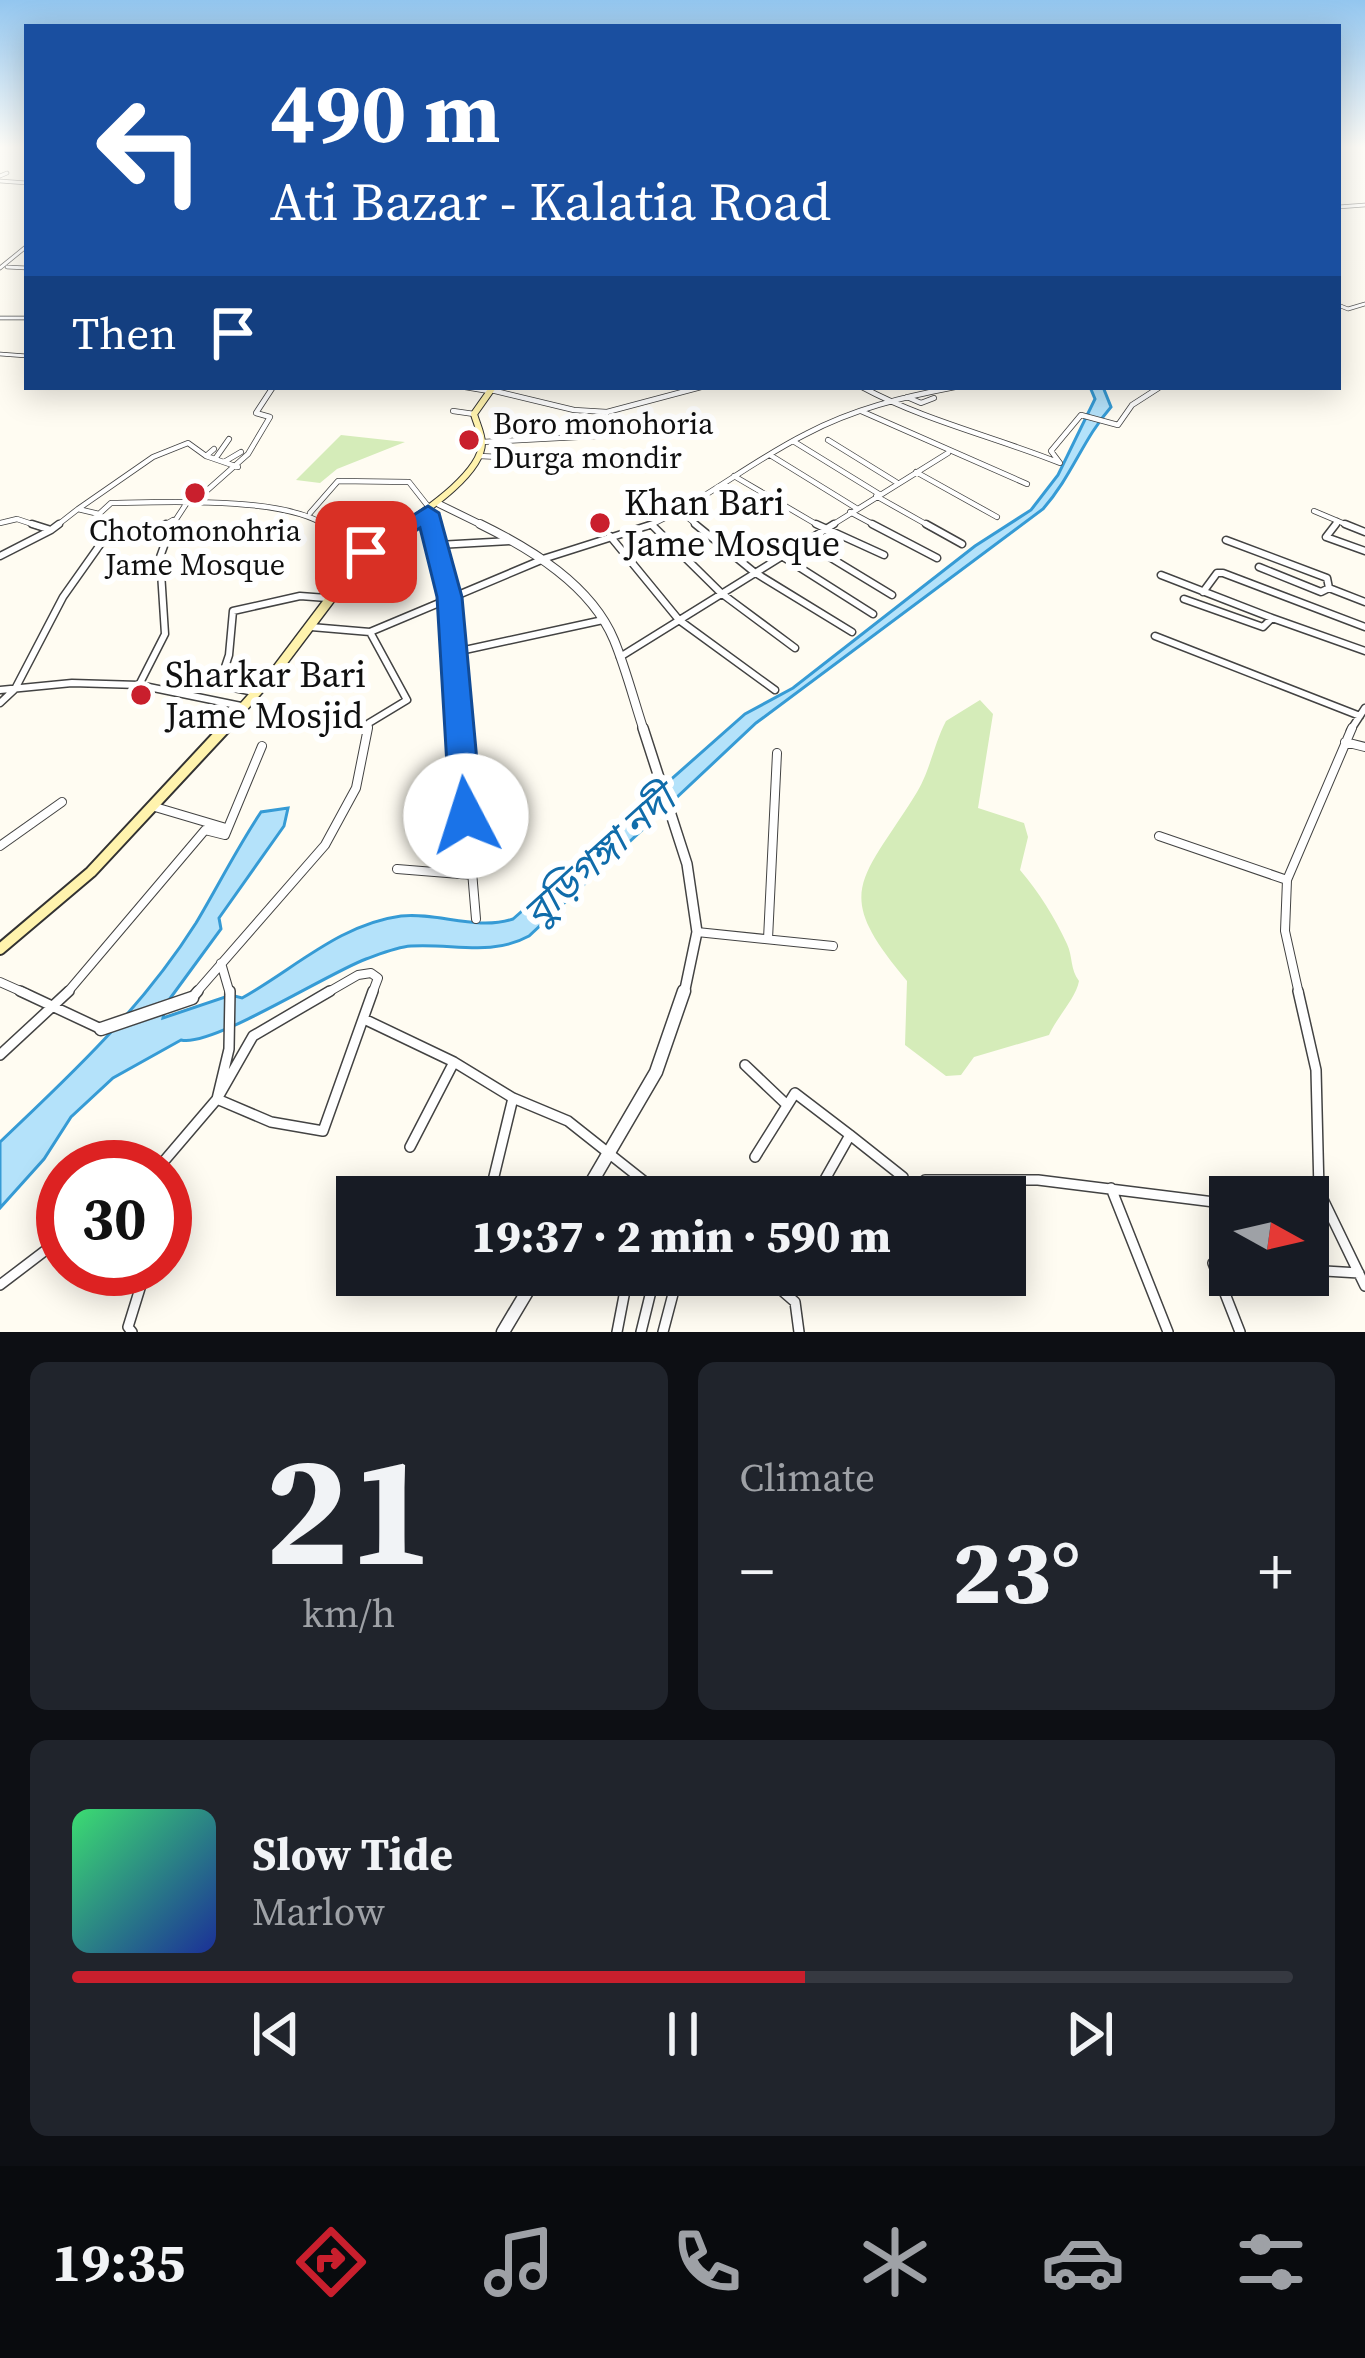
<!DOCTYPE html>
<meta charset="utf-8">
<style>
:root{--surface:#171b24;--page:#20242c;--text:#f1f3f6;--muted:#9ea1a6;--line:#363941;--accent:#c91f2d}
body{margin:0;font-family:"Source Serif 4","Noto Sans Bengali",serif;background:var(--page);color:var(--text);height:100vh;display:flex;flex-direction:column;font-size:45px;white-space:nowrap}
*{box-sizing:border-box;margin:0}
p{font-size:39px;color:var(--muted)}
.icon{flex:none;width:66px;height:66px;fill:none;stroke:currentColor;stroke-width:2;stroke-linecap:round;stroke-linejoin:round}
.map{position:relative;height:1332px;overflow:hidden}
.side{display:flex;flex-direction:column;gap:30px;padding:30px;background:#0d0f14;flex:1}
.side>*{flex:none}
.top-card{position:absolute;left:24px;top:24px;width:1317px;height:366px;border-radius:0px;box-shadow:0 6px 30px #0003;background:#1a4fa0;color:#fff;overflow:hidden}
.needle{width:78px;rotate:98deg}
.tools{position:absolute;left:1209px;top:1176px;display:grid;gap:24px}
.tools a{display:grid;place-items:center;width:120px;height:120px;border-radius:0px;background:var(--surface);box-shadow:0 6px 30px #0003;font-size:60px}
.speed{position:absolute;left:36px;top:1140px;display:flex;gap:24px;font-size:60px;font-weight:700;text-align:center}
.speed>*{display:grid;place-content:center;width:156px;height:156px;border-radius:50%;background:var(--surface);box-shadow:0 6px 30px #0003;line-height:1}
.speed .limit{border:18px solid #d22;background:#fff;color:#111}
.pin{position:absolute;display:grid;place-items:center;width:102px;height:102px;color:#fff;margin:-51px;border-radius:24px;box-shadow:0 6px 18px #0006}
.me{position:absolute;width:132px;margin:-66px;rotate:355deg;stroke-linejoin:round;filter:drop-shadow(0 0 9px #0008)}
.turn{display:flex;align-items:center;gap:42px;height:252px;padding:0 48px;font-size:54px}
.turn .icon{width:156px;height:156px;stroke-width:2.5}
.turn b{display:block;font-size:84px;line-height:102px}
.then{display:flex;align-items:center;height:114px;padding:0 48px;background:#0003;gap:24px;font-size:45px}
.big{font-size:90px;font-weight:800;line-height:1.1}
.side .tile{flex:1;display:flex;flex-direction:column;justify-content:center;gap:18px;min-width:0;padding:0 42px;border-radius:18px;background:var(--page)}
.side .dial{align-items:center;gap:0}
.dial b{font-size:156px;line-height:1}
.song{display:flex;align-items:center;gap:36px}
.cover{width:144px;height:144px;border-radius:18px;background:linear-gradient(135deg,hsl(140 70% 55%),hsl(230 70% 35%))}
.played{height:12px;border-radius:6px;background:linear-gradient(90deg,var(--accent) 60%,var(--line) 60%)}
.keys{display:flex;justify-content:space-around;direction:ltr}
.heat{display:flex;justify-content:space-between;align-items:center;font-size:66px;direction:ltr}
.side .tiles{flex:1;display:grid;gap:30px;grid-template-columns:1fr 1fr}
.tile:last-child{grid-column:span 2}
.trip{position:absolute;left:336px;top:1176px;width:690px;height:120px;border-radius:0px;background:var(--surface);box-shadow:0 6px 30px #0003;font-weight:800;line-height:120px;text-align:center}
.dock{display:flex;height:192px;justify-content:space-around;align-items:center;background:#090b0e;color:var(--muted)}
.dock .icon{width:84px;height:84px}
.dock .current{color:var(--accent)}
.dock b{font-size:54px;color:var(--text)}
.map>svg:first-child{display:block}
</style>
<div class="map">
<svg width="1365" height="1332" viewBox="0 0 1365 1332">
<rect width="100%" height="100%" fill="#fffcf2"/>
<path fill="#d5ecb9" d="M341,435L405,442L337,469L320,483L296,480Z
M980,700L993,714L978,808L1024,823L1028,837L1020,870C1039,892 1055,918 1067,944C1073,957 1070,969 1079,981C1076,998 1057,1017 1049,1035L974,1057L961,1075L946,1076L905,1045L907,981C833,893 859,884 914,797C930,773 933,746 946,721Z"/>
<path fill="#b4e2fa" stroke="#369bd5" stroke-width="3" d="M1090,387H1103L1111,407C1083,439 1072,476 1043,509L756,723L529,936C491,957 452,943 411,946C396,947 380,954 366,959C328,973 211,1048 181,1040L113,1078L71,1117L44,1159L0,1208V1142C72,1074 143,1007 196,923C218,886 237,848 261,812L288,808L284,826L219,918L221,929L166,1004L163,1018L231,995L242,998C294,969 340,924 401,916C438,912 476,931 513,919L745,714L793,688L975,546L1031,510L1058,475L1095,399Z"/>
<g fill="none" stroke-linecap="round" stroke-linejoin="round">
<defs>
<path id="minor-far4" d="M0,176L7,173
M0,181L27,183
M1338,207L1365,205
M7,267L27,268
M0,268L27,246
M1338,305L1348,309L1365,304
M0,318H27
M0,354L27,356"/>
<path id="minor-far3" d="M465,387L489,391
M862,387C923,420 995,437 1060,463L1051,451L1081,415L1118,425L1132,405L1160,387
M491,390L574,410L607,412L701,387
M907,397L921,403L934,398
M453,411L474,414
M861,411L1027,484
M828,440L896,482
M793,441L879,494
M482,442L597,436L606,414
M214,449L206,456L238,467
M770,455L856,508
M479,456L500,457
M215,459L229,439
M224,462L241,452
M916,472L997,517
M734,476L821,527
M876,496L931,527
M194,502L248,454L270,417L256,413L273,387
M78,509L153,457L188,443L206,456
M1314,511L1352,527
M681,512L699,527
M850,512L878,527
M310,513L338,481L409,482L431,510
M428,513L432,527
M0,523L17,519L41,527
M55,527L78,509L99,514L111,503C164,502 287,496 328,527
M161,527L173,520
M171,527L188,501
M646,527C703,502 750,462 806,434C853,409 903,397 955,387
M829,527L948,453
M1334,527L1338,521"/>
<path id="minor-far2" d="M32,524L51,530L59,524
M324,524L364,554
M431,524L438,545L511,541
M695,524L754,572L852,632
M816,524L884,555
M872,524L937,558
M926,524L962,544
M1336,524L1326,537L1365,551
M1345,524L1365,532
M652,525L721,593L795,648
M610,536L679,620L775,690
M1226,540L1327,578L1329,588L1365,602
M803,541L892,595
M438,545L449,597L460,731
M780,555L873,614
M0,556L51,530
M1259,567L1321,592L1329,588
M1161,575L1272,618
M1203,592L1217,573H1223L1365,627
M1184,599L1263,627L1272,618L1365,651
M311,627L370,632L546,558L653,524
M1155,636L1360,716
M451,653L603,620
M620,657L834,524
M139,685L165,634L160,557L172,524
M0,690L72,683L139,685L241,706
M254,692L219,685L229,655L233,611L300,596L327,598
M0,703L15,689L63,597L109,532L155,530L166,524
M367,731L369,723L407,700L370,632
M1350,731L1365,708"/>
<path id="minor-far1" d="M460,728L476,919
M1345,742L1365,747
M155,807L226,828
M1159,836L1287,880
M0,846L62,802
M397,869L472,875
M697,932L833,946
M768,939L777,753
M221,963L230,994
M0,982L27,994
M66,994L205,830L225,835L262,746
M195,994L325,845L356,788L368,728
M325,994L358,975L371,973L378,978L372,994
M1299,994L1285,931L1287,880L1352,728"/>
<path id="minor" d="M20,991L99,1028
M1298,991L1316,1070L1319,1191L1365,1286
M192,998L198,991
M364,1019L454,1062L513,1098L568,1121L664,1197
M0,1055L69,991
M745,1065L787,1105
M217,1099L271,1122L323,1131L373,991
M217,1099L229,1049L230,991
M217,1099L253,1036L330,991
M410,1147L454,1062
M755,1157L795,1093L850,1135
M159,1167L217,1099
M925,1180H1038L1230,1204
M1111,1188L1168,1332
M489,1197L513,1098
M815,1197L850,1135L903,1177L894,1197
M1308,1215L1332,1218
M1230,1265L1213,1263L1240,1332
M1308,1270L1359,1273
M764,1275L795,1302L799,1332
M0,1285L63,1237
M132,1332L128,1327L146,1269
M617,1332L628,1275
M641,1332L655,1275
M663,1332L678,1275"/>
<path id="tertiary-far3" d="M439,504L486,527"/>
<path id="tertiary-far2" d="M480,524C531,549 591,585 614,640C626,669 634,701 644,731"/>
<path id="tertiary-far1" d="M643,728L687,864L697,932L684,994"/>
<path id="tertiary" d="M101,1029L192,998
M583,1197L656,1072L684,991
M503,1332L537,1275"/>
<path id="secondary-far2" d="M402,527C425,511 482,473 482,443C482,434 476,422 474,414L493,387"/>
<path id="secondary-far1" d="M222,731L278,668L364,554L406,524"/>
<path id="secondary" d="M0,949L91,872L225,728"/>
</defs>
<use href="#minor-far4" stroke="#434343" stroke-width="4.5"/>
<use href="#minor-far3" stroke="#434343" stroke-width="6"/>
<use href="#minor-far2" stroke="#434343" stroke-width="9"/>
<use href="#minor-far1" stroke="#434343" stroke-width="10"/>
<use href="#minor" stroke="#434343" stroke-width="12"/>
<use href="#tertiary-far3" stroke="#434343" stroke-width="8"/>
<use href="#tertiary-far2" stroke="#434343" stroke-width="10"/>
<use href="#tertiary-far1" stroke="#434343" stroke-width="12"/>
<use href="#tertiary" stroke="#434343" stroke-width="15"/>
<use href="#secondary-far2" stroke="#323232" stroke-width="8"/>
<use href="#secondary-far1" stroke="#323232" stroke-width="12"/>
<use href="#secondary" stroke="#323232" stroke-width="14"/>
<use href="#minor-far4" stroke="#fff" stroke-width="3"/>
<use href="#minor-far3" stroke="#fff" stroke-width="4.5"/>
<use href="#minor-far2" stroke="#fff" stroke-width="6"/>
<use href="#minor-far1" stroke="#fff" stroke-width="8"/>
<use href="#minor" stroke="#fff" stroke-width="9"/>
<use href="#tertiary-far3" stroke="#fff" stroke-width="6"/>
<use href="#tertiary-far2" stroke="#fff" stroke-width="8"/>
<use href="#tertiary-far1" stroke="#fff" stroke-width="9"/>
<use href="#tertiary" stroke="#fff" stroke-width="12"/>
<use href="#secondary-far2" stroke="#fff3ad" stroke-width="6"/>
<use href="#secondary-far1" stroke="#fff3ad" stroke-width="9"/>
<use href="#secondary" stroke="#fff3ad" stroke-width="10"/>
</g>
<linearGradient id="sky" x2="0" y2="1"><stop stop-color="#93c6ef"/><stop offset="0.44" stop-color="#fffef9"/><stop offset="1" stop-color="#fffef9" stop-opacity="0"/></linearGradient>
<rect width="1365" height="334" fill="url(#sky)"/>
<path fill="#1a73e8" stroke="#114b97" stroke-width="3" d="M428,506L439,513L462,597L482,816L478,826L466,830L455,826L450,816L437,597L420,528L375,557L366,559L354,552Z"/>
<g fill="#c91f2d" stroke="#fff" stroke-width="4.5">
<circle cx="469" cy="440" r="12"/>
<circle cx="195" cy="493" r="12"/>
<circle cx="600" cy="523" r="12"/>
<circle cx="141" cy="695" r="12"/>
</g>
<g text-anchor="middle" dominant-baseline="central" stroke-width="12" stroke-linejoin="round" paint-order="stroke">
<g font-size="30" fill="#101010" stroke="#fff" text-anchor="start">
<text x="493" y="423">Boro monohoria<tspan x="493" dy="34">Durga mondir</tspan></text>
<text x="195" y="530" text-anchor="middle">Chotomonohria<tspan x="195" dy="34">Jame Mosque</tspan></text>
</g>
<g font-size="36" fill="#101010" stroke="#fff" text-anchor="start">
<text x="624" y="502">Khan Bari<tspan x="624" dy="41">Jame Mosque</tspan></text>
<text x="165" y="674">Sharkar Bari<tspan x="165" dy="41">Jame Mosjid</tspan></text>
</g>
<g font-size="39" font-style="italic" fill="#106caa" stroke="#fff">
<text transform="translate(599 856) rotate(-42)">বুড়িগঙ্গা নদী</text>
</g>
</g>
</svg>
<div class="tools">
<a><svg class="needle" viewBox="-14 -14 28 28"><path d="M0-13l5 13h-10z" fill="#e53935"/><path d="M0 13l5-13h-10z" fill="#9ea1a6"/></svg></a>
</div>
<div class="speed"><div class="limit">30</div></div>
<div class="pin" style="left:366px;top:552px;background:#d93025"><svg class="icon" aria-label="arrive" viewBox="0 0 24 24"><path d="M6 21V4h12l-3 4 3 4H6"/></svg></div>
<svg class="me" style="left:466px;top:816px" viewBox="-20 -20 40 40"><circle r="19" fill="#fff"/><path d="M0-13L10 11 0 6-10 11z" fill="#1a73e8"/></svg>
<div class="trip">19:37 · 2 min · 590 m</div>
<div class="top-card">
<div class="turn"><svg class="icon" aria-label="left" viewBox="0 0 24 24"><path d="M17 20v-9H6M10 6l-5 5 5 5"/></svg><div><b>490 m</b>Ati Bazar - Kalatia Road</div></div>
<div class="then">Then<svg class="icon" aria-label="arrive" viewBox="0 0 24 24"><path d="M6 21V4h12l-3 4 3 4H6"/></svg></div>
</div>
</div>
<section class="side">
<div class="tiles">
<div class="tile dial"><b>21</b><p>km/h</p></div>
<div class="tile"><p>Climate</p>
<div class="heat"><a>−</a><b class="big">23°</b><a>+</a></div>
</div>
<div class="tile">
<div class="song"><i class="cover"></i><div><b>Slow Tide</b><p>Marlow</p></div></div>
<div class="played"></div>
<div class="keys"><svg class="icon" aria-label="previous" viewBox="0 0 24 24"><path d="M18 5L8 12l10 7zM5 5v14"/></svg><svg class="icon" aria-label="pause" viewBox="0 0 24 24"><path d="M8 5v14M16 5v14"/></svg><svg class="icon" aria-label="next" viewBox="0 0 24 24"><path d="M6 5l10 7-10 7zM19 5v14"/></svg></div>
</div>
</div>
</section>
<nav class="dock">
<b>19:35</b>
<svg class="icon current" aria-label="directions" viewBox="0 0 24 24"><path d="M12 3l9 9-9 9-9-9zM9 14v-3h6M13 9l2 2-2 2"/></svg>
<svg class="icon" aria-label="music" viewBox="0 0 24 24"><path d="M9 18V5l10-2v13"/><circle cx="6" cy="18" r="3"/><circle cx="16" cy="16" r="3"/></svg>
<svg class="icon" aria-label="phone" viewBox="0 0 24 24"><path d="M5 4h4l2 5-3 2q2 4 5 5l2-3 5 2v4C11 20 4 13 5 4z"/></svg>
<svg class="icon" aria-label="climate" viewBox="0 0 24 24"><path d="M12 3v18M4 7l16 10M4 17L20 7"/></svg>
<svg class="icon" aria-label="car" viewBox="0 0 24 24"><path d="M5 17H2v-5l4-1 3-4h7l3 4 3 1v5h-3M9 17h6M6 11h13"/><circle cx="7" cy="17" r="2"/><circle cx="17" cy="17" r="2"/></svg>
<svg class="icon" aria-label="filters" viewBox="0 0 24 24"><path d="M4 7h16M4 17h16"/><circle cx="9" cy="7" r="2"/><circle cx="15" cy="17" r="2"/></svg>
</nav>
